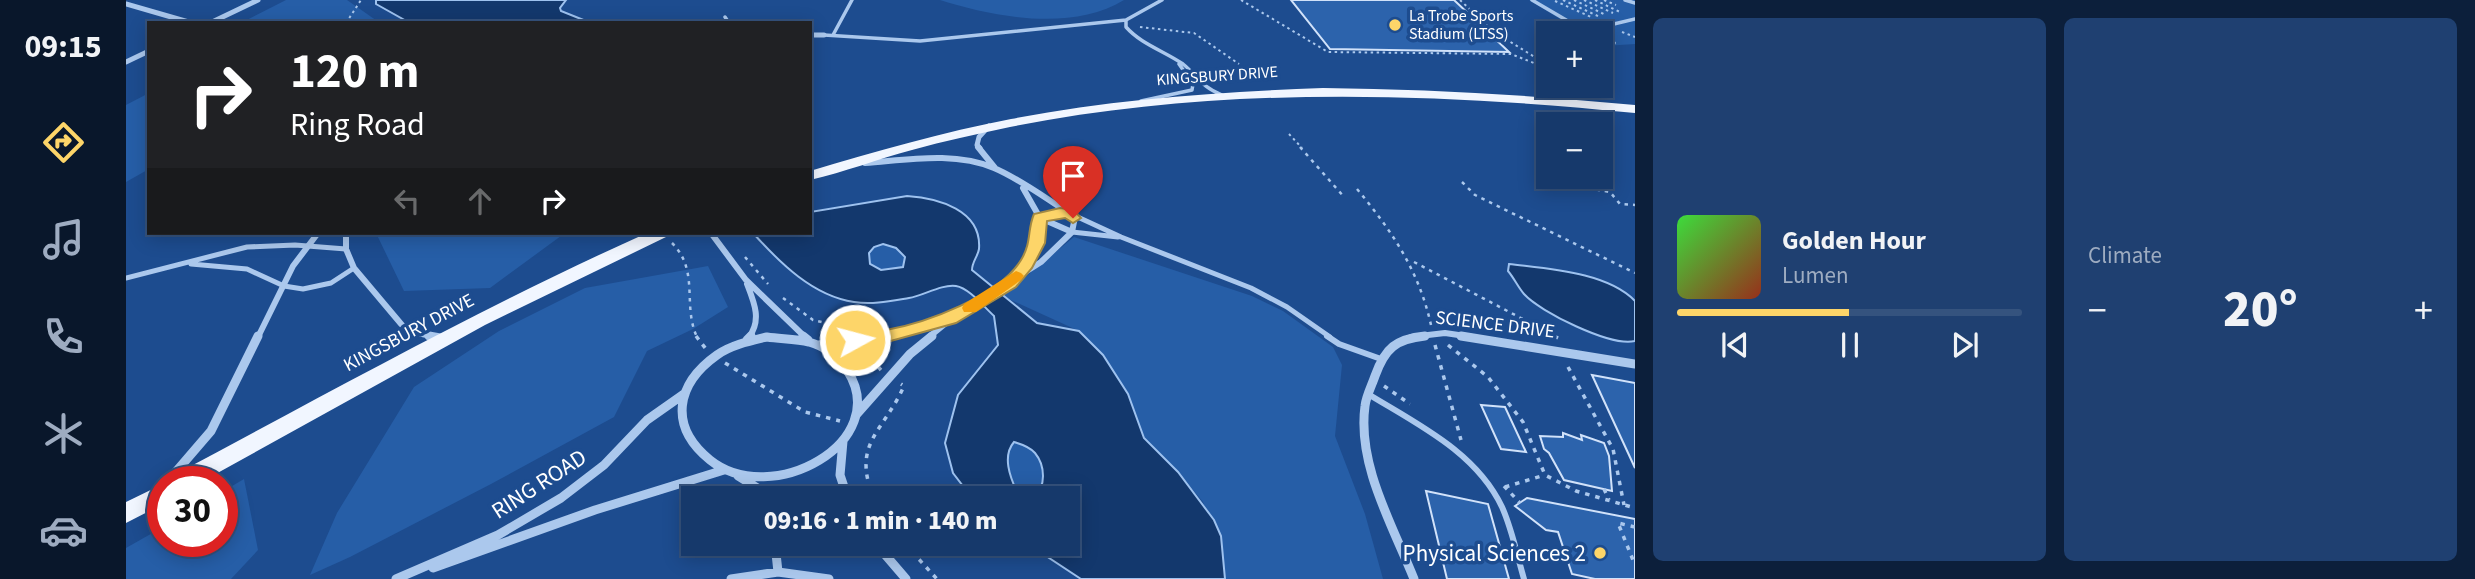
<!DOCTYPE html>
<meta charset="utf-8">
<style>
:root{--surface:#16396b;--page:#1f4071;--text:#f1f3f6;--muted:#9eacc1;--line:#35537e;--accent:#fdd569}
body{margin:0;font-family:"Source Sans 3",sans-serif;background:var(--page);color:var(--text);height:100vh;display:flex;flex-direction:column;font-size:26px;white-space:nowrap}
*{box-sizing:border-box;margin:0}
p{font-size:23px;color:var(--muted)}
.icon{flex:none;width:38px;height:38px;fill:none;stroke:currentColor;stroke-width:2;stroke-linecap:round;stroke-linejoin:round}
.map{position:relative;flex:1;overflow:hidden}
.details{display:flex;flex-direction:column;gap:18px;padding:18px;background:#0c1f3b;width:840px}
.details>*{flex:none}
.top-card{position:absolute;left:21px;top:21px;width:665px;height:214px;border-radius:0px;box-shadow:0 4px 18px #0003,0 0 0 2px var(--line);background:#202124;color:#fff;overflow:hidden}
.tools{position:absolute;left:1410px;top:21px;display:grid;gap:14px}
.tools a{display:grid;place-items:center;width:77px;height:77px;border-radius:0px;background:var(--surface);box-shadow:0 4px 18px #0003,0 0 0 2px var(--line);font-size:35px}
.speed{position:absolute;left:21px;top:466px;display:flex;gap:14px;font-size:35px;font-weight:700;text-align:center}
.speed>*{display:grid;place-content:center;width:91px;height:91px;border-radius:50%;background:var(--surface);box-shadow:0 4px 18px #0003,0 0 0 2px var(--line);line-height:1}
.speed .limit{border:10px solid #d22;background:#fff;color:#111}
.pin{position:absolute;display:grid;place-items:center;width:60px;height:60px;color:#fff;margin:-72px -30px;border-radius:50% 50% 50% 0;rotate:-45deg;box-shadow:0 0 7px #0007}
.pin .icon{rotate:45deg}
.me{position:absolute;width:77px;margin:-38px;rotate:83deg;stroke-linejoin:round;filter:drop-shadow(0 0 5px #0008)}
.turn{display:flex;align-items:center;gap:24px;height:147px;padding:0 28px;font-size:32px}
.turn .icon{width:91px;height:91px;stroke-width:2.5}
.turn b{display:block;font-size:49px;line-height:60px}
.lanes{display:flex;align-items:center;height:66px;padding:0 28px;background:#0003;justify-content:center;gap:35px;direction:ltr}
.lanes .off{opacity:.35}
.big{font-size:52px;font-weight:800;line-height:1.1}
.details .card{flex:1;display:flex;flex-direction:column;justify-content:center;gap:10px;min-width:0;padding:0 24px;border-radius:10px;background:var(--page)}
.song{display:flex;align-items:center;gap:21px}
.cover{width:84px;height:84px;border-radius:10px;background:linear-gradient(135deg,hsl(120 70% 55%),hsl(10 70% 35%))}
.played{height:7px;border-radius:4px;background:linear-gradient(90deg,var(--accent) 50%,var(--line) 50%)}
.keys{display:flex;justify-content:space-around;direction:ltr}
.heat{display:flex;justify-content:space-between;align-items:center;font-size:38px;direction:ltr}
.details .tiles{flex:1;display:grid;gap:18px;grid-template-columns:repeat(2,1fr)}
.trip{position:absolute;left:555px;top:486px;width:399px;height:70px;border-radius:0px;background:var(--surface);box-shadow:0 4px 18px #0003,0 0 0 2px var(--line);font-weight:800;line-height:70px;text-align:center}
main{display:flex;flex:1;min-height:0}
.dock{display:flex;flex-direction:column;width:126px;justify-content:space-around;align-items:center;background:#09172b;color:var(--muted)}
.dock .icon{width:49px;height:49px}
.dock .selected{color:var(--accent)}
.dock b{font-size:32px;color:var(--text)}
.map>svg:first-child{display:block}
</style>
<main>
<nav class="dock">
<b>09:15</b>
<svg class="icon selected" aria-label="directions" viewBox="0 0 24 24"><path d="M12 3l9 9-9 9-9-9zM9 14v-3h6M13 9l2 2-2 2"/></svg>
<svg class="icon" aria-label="music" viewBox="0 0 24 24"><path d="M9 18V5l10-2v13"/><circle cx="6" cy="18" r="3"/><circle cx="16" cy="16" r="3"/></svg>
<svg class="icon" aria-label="phone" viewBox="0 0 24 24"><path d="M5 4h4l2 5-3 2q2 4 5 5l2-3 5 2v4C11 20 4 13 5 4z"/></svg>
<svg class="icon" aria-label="climate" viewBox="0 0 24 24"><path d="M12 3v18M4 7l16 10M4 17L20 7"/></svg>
<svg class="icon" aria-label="car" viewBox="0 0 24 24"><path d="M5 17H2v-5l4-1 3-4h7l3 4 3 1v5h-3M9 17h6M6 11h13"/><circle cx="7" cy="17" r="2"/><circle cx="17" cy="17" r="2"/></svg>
</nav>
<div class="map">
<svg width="1509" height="579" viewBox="0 0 1509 579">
<rect width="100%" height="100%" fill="#1d4c8f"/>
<path fill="#265ea7" d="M160,0H221L254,23H115Z
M814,0H998C946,32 868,17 814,0Z
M1403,0H1509V44L1478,46L1475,33H1457Z
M23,93V169L0,182V105Z
M250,233H439L364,288L278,291Z
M948,237L1126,296L1157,311L1207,347L1216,365L1209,436L1239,514L1257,579H1099L1077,502L1052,472L1018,438L1011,421L953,331L876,296Z
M757,244L770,248L780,257L777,267L755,270L744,264L743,253L748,247Z
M582,266L602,307L567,329L521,351L488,417L365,484L224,557L184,575L211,513L288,387L373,331L459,288Z
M887,442C895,444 903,447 909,453C919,464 921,488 907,496L891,492C884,477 876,456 887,442Z
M118,479L132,550L105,579H0V548L37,527V541H96V492Z"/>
<path fill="#13386d" stroke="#9ec2ef" stroke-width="2" fill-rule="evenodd" d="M250,0H440L434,8L435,11L465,23H284L250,4Z
M781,196C812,198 856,210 853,249C852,256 846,262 846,270L911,323L953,331L977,355L1002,394L1018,438L1052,472L1088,520L1095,536L1099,579H955L902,544H942V499H847L827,473L819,443L832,395L872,345L868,316C858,307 843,288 830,286C815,284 797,296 783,298C765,301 746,305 728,302C687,296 654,263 627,233H684V212ZM757,244L770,248L779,257L777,267L755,270L744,264L743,253L748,247ZM888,442C895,444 904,447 909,453C919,465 921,488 907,496L891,492C884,477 876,456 888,442Z
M1383,264C1422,269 1481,272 1509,301V341C1485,347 1414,312 1398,294C1392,287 1388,278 1382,271Z"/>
<path fill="#2c63ac" stroke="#d1e2fa" stroke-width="2" d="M1165,0H1328L1383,52L1204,49Z
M1466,375L1509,383V468Z
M1355,405L1379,407L1400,452L1375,449Z
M1437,433L1456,440L1455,435L1478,443L1483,456L1486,491L1438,480L1423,453L1418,449L1414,436L1437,437Z
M1300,491L1362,504L1383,579H1321Z
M1401,498L1509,519V579H1469L1446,574L1432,532L1420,530L1389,506Z"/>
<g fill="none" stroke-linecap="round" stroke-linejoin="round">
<path stroke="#abc8ed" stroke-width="2" stroke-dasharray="2.5 3.5" stroke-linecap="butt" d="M1115,0L1202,52L1385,54L1418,67L1423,78
M1334,0L1367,31L1423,66
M1437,0L1474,17
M1448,0L1480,15
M1458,0L1487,13
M1469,0L1496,13
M1478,0L1490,5
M1429,1L1465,17
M220,23L235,0
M1014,27L1068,33L1113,64
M1496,32L1509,37
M1435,86L1444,91
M1460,116L1465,124
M1163,134L1176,148
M1475,143L1477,147"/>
<path stroke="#abc8ed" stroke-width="2.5" stroke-dasharray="3.5 5" stroke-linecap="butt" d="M1174,147L1219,198
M1336,182L1349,195L1509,273
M1462,188L1484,192L1494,204L1509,205
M1231,189C1266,231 1293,271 1305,325
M546,243C574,271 556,305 571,337
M619,257L642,284
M1288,262L1431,337
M657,298L687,320L722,328"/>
<path stroke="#abc8ed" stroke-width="3.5" stroke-dasharray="4.5 6" stroke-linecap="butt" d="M570,336L580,349
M1428,336L1434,339
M1309,345L1335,440
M1322,345L1362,377L1397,422L1419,475L1450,491L1509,508
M744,349L748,362L755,370
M599,363L679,412L714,421
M1442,367L1487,449L1498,505
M1258,386L1284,404
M1378,486L1394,503
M1379,487L1419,475
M1478,489L1483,500
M748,499C725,443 757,433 778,386L775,384
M1509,527L1492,523L1509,565
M779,544L811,579"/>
<path stroke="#abc8ed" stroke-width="3.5" d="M1406,0L1447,24L1467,29
M1499,0L1509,3
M599,17L603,23
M1000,20V27C1015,44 1038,51 1057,64C1073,77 1074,86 1096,95
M1473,33L1467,29L1509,19
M698,35L794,41L1000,20L1036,0
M707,35L726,0
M1475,35L1488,43
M1015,101L1066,90L1067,84L1053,64"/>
<path stroke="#abc8ed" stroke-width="5" d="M943,213L995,237L1125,288L1161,307L1204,337
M946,232L992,237
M65,264L121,269L158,286L177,289L205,283L228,268
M0,278L121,247L169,245L220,249"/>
<path stroke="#abc8ed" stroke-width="6" d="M1201,336L1213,344L1255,359
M1242,394C1291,424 1350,452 1376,507C1386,529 1391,555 1398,579"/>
<path stroke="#abc8ed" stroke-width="5" d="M0,4L66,23
M84,23L132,0
M684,35H698
M0,62L23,51
M854,148L851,145L853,137L863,126"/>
<path stroke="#abc8ed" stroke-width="6" d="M852,147L869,168
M739,163C781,160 828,151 868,168C894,179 919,198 943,213L948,222L946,232L915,262L825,319L803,337
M897,188L914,218L946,232
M220,233V249L228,268L281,331L311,337
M585,233L620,280L679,337
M891,275L909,249L914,218L942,213
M621,284C628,302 636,320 623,337
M132,337L167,266L192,233
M639,337H644
M751,337L820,320
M1285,337L1319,333L1346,337"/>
<path stroke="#abc8ed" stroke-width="9" d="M303,336L314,338
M677,336L682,340
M1335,336L1509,364
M641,337C655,339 670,339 683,342C698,346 713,357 721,370C768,442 645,509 584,460C542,426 550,384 591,355C605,345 624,341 641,337Z
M621,340L625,336
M693,345L762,336
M730,415L784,354L806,336
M717,441L714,475L722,499
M612,476L638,492L642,499
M42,481L85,431L132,336
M649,544L652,572
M750,544L780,579
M307,568L469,510L598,470
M270,579L372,535L435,498L478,465L521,420L558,394
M605,579L652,572L703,579
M1288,579C1267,526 1231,465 1239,406C1240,396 1246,385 1249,376C1259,348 1270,339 1299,336"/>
<path fill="#f1f6ff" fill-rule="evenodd" d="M1197,88C1301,89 1405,95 1509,105V113C1301,92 1090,86 884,127C852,134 818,141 786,150C752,159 719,172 684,180V171C751,151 817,132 885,119C988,99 1092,92 1197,88Z
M521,233H542L540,237L359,325L77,481H47L50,474C206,391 360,305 521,233Z
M37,484V504L0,523V502Z"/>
</g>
<path fill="#fdd569" stroke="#a48a44" stroke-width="2" d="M934,208L948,210L955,218L947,223L939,218L921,221L919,243L906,268L890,287L830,323L761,342L729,346L723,344L720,340L723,335C735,332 747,332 760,330C800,323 873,296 895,260C906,242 901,230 908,214Z"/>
<path fill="#f59e0b" d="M890,271L895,273L898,276L895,280L850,312H838L836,308L838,304Z"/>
<g fill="#fdd569" stroke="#1d4c8f" stroke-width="2.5">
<circle cx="1269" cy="25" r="7"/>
<circle cx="1474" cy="553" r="7"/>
</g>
<g text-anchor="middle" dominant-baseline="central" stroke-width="7" stroke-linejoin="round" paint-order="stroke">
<g font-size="16" fill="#fff" stroke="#1d4c8f" text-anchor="start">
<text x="1283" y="16">La Trobe Sports<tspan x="1283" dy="18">Stadium (LTSS)</tspan></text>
</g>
<g font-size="16" fill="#fff" stroke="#1d4c8f">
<text transform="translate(1091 76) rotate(-4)">KINGSBURY DRIVE</text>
</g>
<g font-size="19" fill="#fff" stroke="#1d4c8f">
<text transform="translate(1369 325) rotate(7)">SCIENCE DRIVE</text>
<text transform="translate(283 333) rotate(-28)">KINGSBURY DRIVE</text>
</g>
<g font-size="23" fill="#fff" stroke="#1d4c8f">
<text transform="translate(413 484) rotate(-33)">RING ROAD</text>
</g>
<g font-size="23" fill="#fff" stroke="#1d4c8f" text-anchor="end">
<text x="1460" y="553">Physical Sciences 2</text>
</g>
</g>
</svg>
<div class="tools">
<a>+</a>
<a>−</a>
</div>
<div class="speed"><div class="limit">30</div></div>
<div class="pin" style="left:947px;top:218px;background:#d93025"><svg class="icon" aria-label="arrive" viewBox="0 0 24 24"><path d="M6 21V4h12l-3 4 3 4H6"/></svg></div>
<svg class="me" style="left:729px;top:340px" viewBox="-20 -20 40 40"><circle r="17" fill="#fdd569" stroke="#fff" stroke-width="3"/><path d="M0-11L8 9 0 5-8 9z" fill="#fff"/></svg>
<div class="trip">09:16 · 1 min · 140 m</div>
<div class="top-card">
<div class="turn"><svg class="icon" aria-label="right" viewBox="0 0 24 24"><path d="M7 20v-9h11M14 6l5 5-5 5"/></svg><div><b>120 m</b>Ring Road</div></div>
<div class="lanes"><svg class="icon off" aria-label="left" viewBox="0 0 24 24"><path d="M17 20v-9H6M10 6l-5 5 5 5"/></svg><svg class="icon off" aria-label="ahead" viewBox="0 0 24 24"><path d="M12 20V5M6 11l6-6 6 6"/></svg><svg class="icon" aria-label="right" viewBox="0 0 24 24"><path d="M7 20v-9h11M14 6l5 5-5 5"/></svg></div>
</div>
</div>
<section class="details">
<div class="tiles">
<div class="card">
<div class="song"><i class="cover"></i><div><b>Golden Hour</b><p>Lumen</p></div></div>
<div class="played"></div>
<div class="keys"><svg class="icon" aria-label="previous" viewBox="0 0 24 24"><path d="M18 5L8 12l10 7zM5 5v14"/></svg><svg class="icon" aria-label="pause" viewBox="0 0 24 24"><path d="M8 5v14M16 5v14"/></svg><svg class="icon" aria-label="next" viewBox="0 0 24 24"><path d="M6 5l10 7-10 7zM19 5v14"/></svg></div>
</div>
<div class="card"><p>Climate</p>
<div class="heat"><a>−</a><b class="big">20°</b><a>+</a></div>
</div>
</div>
</section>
</main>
